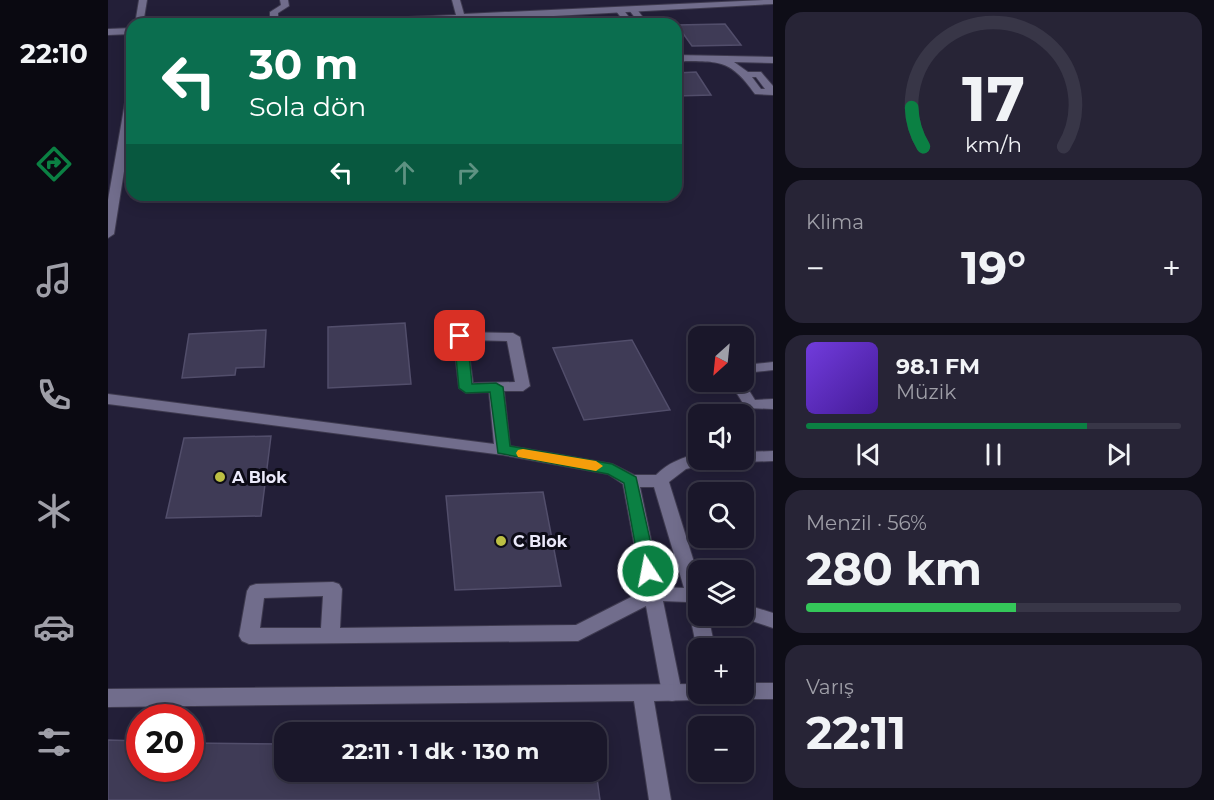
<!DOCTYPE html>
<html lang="tr">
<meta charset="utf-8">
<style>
:root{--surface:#1a172a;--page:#272436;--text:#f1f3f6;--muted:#9f9fa8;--line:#383647;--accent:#0b8043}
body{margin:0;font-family:Montserrat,sans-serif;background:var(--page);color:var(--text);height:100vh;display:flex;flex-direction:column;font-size:22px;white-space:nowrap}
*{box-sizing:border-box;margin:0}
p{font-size:20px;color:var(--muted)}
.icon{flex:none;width:33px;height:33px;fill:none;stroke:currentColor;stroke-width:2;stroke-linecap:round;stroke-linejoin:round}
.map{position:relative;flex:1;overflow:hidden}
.drawer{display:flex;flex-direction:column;gap:12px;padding:12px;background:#0e0d17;width:441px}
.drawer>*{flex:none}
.top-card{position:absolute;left:18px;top:18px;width:556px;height:183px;border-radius:18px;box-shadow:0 3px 15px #0003,0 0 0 2px var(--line);background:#0b6e4f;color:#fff;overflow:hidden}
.needle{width:39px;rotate:207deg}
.controls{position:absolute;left:580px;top:326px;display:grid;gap:12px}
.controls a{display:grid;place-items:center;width:66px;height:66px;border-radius:12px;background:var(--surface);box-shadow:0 3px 15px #0003,0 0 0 2px var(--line);font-size:30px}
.speed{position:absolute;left:18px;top:704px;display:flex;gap:12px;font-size:30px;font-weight:700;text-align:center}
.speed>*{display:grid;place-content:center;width:78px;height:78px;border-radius:50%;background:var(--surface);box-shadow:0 3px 15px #0003,0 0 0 2px var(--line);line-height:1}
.speed .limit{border:9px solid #d22;background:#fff;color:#111}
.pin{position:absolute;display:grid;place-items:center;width:51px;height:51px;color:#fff;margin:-26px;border-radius:12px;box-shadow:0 3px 9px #0006}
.me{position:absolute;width:66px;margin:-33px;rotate:349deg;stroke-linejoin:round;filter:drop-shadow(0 0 4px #0008)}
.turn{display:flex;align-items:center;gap:21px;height:126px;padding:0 24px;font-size:27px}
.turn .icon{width:78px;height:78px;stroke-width:2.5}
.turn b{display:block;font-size:42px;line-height:51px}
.lanes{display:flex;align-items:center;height:57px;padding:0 24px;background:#0003;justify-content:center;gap:30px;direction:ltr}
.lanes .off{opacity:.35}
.big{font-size:45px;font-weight:700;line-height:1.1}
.drawer .widget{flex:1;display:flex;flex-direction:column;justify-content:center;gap:9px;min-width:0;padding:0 21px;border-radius:18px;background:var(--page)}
.drawer .dial{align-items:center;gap:0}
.dial svg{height:156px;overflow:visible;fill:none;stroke:var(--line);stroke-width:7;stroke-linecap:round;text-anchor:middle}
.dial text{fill:var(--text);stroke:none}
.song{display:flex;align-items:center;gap:18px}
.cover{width:72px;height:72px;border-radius:9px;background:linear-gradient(135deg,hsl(260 70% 55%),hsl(260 70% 35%))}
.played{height:6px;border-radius:3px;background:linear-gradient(90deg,var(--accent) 75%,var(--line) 75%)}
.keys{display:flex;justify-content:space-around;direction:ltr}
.heat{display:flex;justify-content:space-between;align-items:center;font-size:33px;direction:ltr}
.charge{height:9px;border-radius:4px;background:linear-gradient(90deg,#34c759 56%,var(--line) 0)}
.trip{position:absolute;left:166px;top:722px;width:333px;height:60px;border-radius:18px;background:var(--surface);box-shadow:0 3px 15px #0003,0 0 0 2px var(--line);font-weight:700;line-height:60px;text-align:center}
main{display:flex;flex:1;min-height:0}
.tabs{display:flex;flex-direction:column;width:108px;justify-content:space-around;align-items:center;background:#0a0911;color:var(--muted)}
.tabs .icon{width:42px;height:42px}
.tabs .on{color:var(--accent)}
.tabs b{font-size:27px;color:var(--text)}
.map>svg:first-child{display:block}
</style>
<main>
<nav class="tabs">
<b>22:10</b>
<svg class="icon on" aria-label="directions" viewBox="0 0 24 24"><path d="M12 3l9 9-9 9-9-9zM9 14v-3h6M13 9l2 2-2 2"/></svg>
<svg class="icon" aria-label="music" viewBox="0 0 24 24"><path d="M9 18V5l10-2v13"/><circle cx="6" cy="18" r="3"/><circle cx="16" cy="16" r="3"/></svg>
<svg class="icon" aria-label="phone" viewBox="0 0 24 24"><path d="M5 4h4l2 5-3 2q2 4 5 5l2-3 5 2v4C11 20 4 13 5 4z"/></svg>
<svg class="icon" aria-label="climate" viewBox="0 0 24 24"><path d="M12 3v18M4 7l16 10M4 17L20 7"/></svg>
<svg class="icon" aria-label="car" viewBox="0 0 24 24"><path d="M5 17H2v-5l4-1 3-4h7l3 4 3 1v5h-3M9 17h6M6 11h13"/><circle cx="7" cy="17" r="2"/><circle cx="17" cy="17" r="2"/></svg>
<svg class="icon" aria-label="filters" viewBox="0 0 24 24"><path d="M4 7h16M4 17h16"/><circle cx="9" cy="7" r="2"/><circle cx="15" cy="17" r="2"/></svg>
</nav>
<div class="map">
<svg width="665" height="800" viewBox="0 0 665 800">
<rect width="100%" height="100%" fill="#231f38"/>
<path fill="#3f3b56" stroke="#524e6b" stroke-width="1.5" d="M617,24L633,45L584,46L569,25Z
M588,72L603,95L568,96V73Z
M297,323L303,384L220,388V327Z
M158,330L156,367L128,368L127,375L74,378L81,334Z
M524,340L562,410L476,420L445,348Z
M163,436L153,516L58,518L76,438Z
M435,492L453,586L347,590L338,496Z
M0,740L32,741V768H82V743L177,744V771H488L492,800H0Z"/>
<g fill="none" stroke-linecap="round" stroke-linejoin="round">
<defs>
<path id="service" d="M172,0H180L181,6L170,13V24H162V12L173,5Z
M522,8H528L540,24H532L521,10Z
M509,9H515L526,24H518L508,11Z
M568,55L665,57V63L626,62L640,72H653L665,86V95L647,94C621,57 610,62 568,61ZM644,77H648L657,89H653Z
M352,332L405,333L412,337L422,386L415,391H396L402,446L504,464L526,475H548C560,463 574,457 591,454V459H605L603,463L578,469L561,482L591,578V615H600L607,648H591L590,654L579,602L555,601L574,693L571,699L564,701L557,699L554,693L538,606L470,641L141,644L134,641L131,636L139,591L142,586L148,584L225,582L231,584L234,589L232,628L468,625L535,591L515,484L500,474L395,455L0,404V394L386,444L381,392L358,393L351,388L345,336ZM359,340L399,341L407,382L365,383ZM532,487H546L576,588L553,587ZM215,596L213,628H152L156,598Z
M665,362V370L636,373V365Z
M621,381H635L647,400L665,399V409L638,408Z
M665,451V461L636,462L629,459H636V452Z
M636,604L665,613V628L629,616L636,615Z"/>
<path id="minor" d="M31,0H39L35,24H27Z
M344,0H352L356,14L656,0H665V4L353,21L199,24L203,21L348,15Z
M24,28V34L0,35V29Z
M24,88V121L6,234L0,238V200L19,91Z
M636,683H665V699H636L629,697L627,693H636Z
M591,684V693H601L598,698L591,700L546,701L563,800H541L526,701L0,707V689Z"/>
</defs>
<use href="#service" stroke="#3e3a4f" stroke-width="2"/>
<use href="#minor" stroke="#3e3a4f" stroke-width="2"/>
<use href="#service" fill="#716d8c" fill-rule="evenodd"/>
<use href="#minor" fill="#716d8c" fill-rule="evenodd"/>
</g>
<path fill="#0b8043" stroke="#07532c" stroke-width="1.5" d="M352,332L359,336L364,384L388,383L395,387L402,446L504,464L528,477L549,571L546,575L540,577L535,575L532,571L516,483L500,474L390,453L382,392L358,393L351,388L346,336Z"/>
<path fill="#f59e0b" d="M415,449L488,461L495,466L488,471L410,457L408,453L410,450Z"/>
<g fill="#bcbf43" stroke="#0c0b16" stroke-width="2">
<circle cx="112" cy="477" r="6"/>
<circle cx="393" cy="541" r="6"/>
</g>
<g text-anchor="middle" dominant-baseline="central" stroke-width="6" stroke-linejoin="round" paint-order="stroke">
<g font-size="16" font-weight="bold" fill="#ebe9fa" stroke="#0c0b16" text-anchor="start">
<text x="124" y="477">A Blok</text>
<text x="405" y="541">C Blok</text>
</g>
</g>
</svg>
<div class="controls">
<a><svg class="needle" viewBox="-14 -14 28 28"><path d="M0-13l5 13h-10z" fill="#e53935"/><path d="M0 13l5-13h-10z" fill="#9f9fa8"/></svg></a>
<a><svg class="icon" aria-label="sound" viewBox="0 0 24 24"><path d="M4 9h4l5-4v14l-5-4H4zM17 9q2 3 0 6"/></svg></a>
<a><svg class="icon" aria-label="search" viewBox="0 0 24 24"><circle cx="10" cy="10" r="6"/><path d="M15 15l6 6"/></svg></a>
<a><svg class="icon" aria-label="layers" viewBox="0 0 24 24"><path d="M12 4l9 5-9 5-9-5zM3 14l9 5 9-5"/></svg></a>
<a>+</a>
<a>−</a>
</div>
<div class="speed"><div class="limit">20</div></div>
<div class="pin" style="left:352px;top:336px;background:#d93025"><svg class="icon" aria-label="arrive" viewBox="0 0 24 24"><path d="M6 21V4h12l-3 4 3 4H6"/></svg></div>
<svg class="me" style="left:540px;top:571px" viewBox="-20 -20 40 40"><circle r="17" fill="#0b8043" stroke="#fff" stroke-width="3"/><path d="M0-11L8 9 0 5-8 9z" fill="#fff"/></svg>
<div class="trip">22:11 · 1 dk · 130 m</div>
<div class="top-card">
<div class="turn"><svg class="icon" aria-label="left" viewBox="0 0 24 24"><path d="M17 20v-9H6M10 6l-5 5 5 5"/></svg><div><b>30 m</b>Sola dön</div></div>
<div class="lanes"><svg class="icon" aria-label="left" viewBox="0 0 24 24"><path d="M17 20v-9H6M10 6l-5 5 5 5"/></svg><svg class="icon off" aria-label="ahead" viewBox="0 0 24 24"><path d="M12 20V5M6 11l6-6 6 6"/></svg><svg class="icon off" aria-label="right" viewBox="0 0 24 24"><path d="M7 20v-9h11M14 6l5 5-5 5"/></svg></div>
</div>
</div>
<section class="drawer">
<div class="widget dial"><svg viewBox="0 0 100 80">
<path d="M14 69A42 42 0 1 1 86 69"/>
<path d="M14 69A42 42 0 0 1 8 49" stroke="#0b8043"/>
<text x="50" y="56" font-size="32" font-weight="700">17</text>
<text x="50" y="72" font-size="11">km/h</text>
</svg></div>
<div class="widget"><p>Klima</p>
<div class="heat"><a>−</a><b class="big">19°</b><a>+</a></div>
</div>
<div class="widget">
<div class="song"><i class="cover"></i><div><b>98.1 FM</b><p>Müzik</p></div></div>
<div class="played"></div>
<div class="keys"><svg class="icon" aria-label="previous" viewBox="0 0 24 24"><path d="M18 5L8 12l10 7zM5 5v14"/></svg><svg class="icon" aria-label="pause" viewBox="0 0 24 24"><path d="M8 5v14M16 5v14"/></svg><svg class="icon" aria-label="next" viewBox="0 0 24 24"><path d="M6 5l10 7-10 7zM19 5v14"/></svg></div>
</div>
<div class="widget"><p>Menzil · 56%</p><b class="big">280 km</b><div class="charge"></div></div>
<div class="widget"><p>Varış</p><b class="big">22:11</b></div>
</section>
</main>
